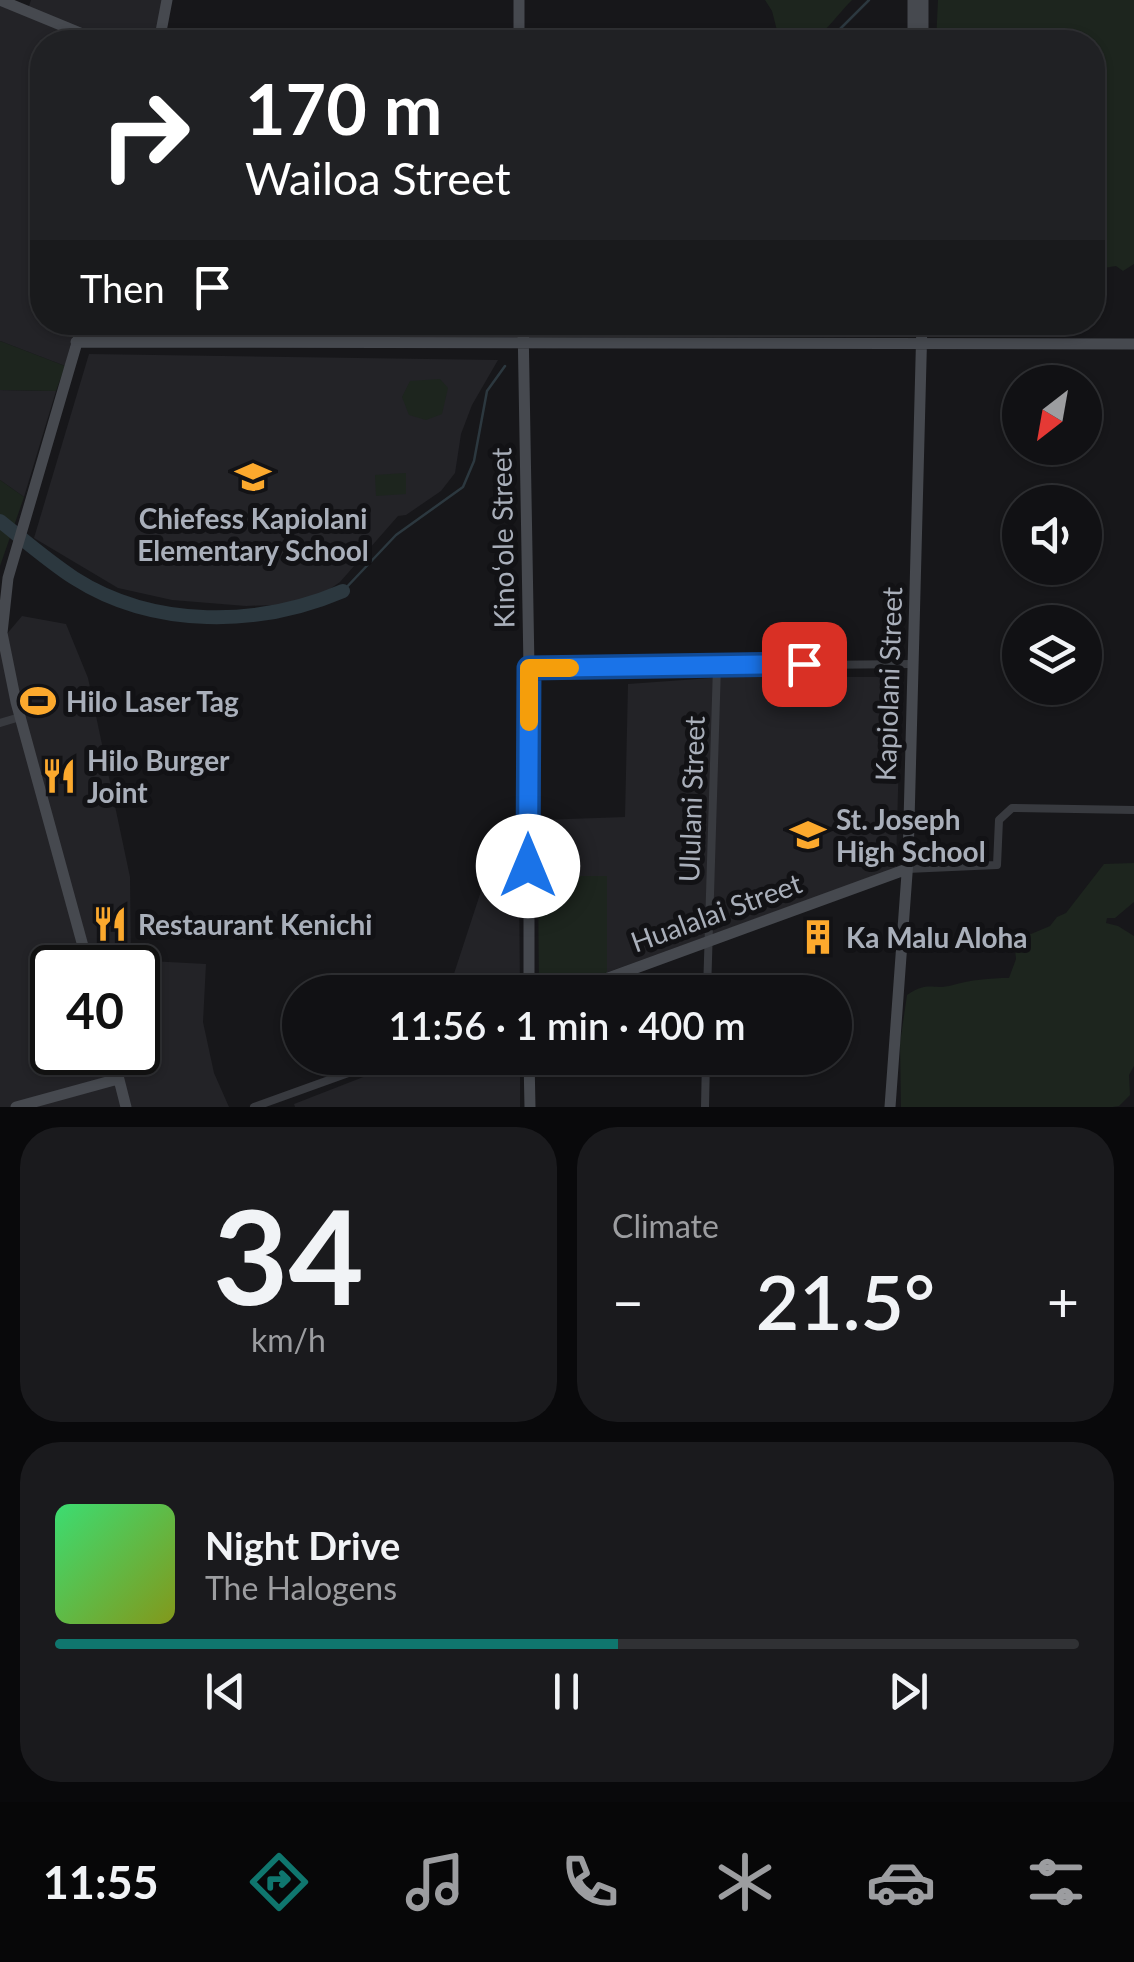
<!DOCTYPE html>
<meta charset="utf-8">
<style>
:root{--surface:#111114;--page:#1a1a1d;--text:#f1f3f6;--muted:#9c9da0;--line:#303134;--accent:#0f766e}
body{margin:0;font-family:Lato,sans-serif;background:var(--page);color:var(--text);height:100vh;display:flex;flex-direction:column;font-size:38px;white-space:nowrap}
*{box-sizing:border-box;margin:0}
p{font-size:32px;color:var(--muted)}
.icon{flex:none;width:55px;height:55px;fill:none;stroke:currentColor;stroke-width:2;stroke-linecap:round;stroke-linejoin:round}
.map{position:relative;height:1107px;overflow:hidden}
.panel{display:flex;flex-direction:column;gap:20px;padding:20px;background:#09090b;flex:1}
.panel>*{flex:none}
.guide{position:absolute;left:30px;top:30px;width:1075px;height:305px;border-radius:40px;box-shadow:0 2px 8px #0004,0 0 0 2px var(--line);background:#202124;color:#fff;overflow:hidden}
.needle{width:65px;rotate:211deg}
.buttons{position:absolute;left:1002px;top:365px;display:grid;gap:20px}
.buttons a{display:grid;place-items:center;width:100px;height:100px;border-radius:50%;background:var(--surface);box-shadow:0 2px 8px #0004,0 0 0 2px var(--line);font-size:50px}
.speed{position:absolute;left:30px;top:945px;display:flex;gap:20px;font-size:50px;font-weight:700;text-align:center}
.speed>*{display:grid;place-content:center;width:130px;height:130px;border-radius:50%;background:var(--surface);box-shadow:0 2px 8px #0004,0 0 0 2px var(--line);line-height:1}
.speed .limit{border:5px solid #111;border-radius:15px;background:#fff;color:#111}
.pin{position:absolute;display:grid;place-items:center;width:85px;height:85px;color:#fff;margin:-42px;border-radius:20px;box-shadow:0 5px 15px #0006}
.me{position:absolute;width:110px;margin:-55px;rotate:0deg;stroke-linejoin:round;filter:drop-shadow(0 0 8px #0008)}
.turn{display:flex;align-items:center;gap:35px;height:210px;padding:0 50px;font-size:45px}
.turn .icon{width:130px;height:130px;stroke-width:2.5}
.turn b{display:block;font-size:70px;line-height:85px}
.then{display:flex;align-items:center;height:95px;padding:0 50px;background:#0003;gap:20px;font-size:38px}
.big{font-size:75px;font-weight:600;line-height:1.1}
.panel .widget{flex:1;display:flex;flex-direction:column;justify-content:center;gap:15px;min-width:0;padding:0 35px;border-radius:40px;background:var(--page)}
.panel .dial{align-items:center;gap:0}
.dial b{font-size:130px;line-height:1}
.song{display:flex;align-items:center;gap:30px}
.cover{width:120px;height:120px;border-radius:15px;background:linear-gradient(135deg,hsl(140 70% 55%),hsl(70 70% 35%))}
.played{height:10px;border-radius:5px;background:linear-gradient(90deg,var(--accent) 55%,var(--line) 55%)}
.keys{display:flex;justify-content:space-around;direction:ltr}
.heat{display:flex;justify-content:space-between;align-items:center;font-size:55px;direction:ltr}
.panel .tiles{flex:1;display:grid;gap:20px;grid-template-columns:1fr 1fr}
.widget:last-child{grid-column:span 2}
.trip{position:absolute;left:282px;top:975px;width:570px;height:100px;border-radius:50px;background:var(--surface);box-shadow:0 2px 8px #0004,0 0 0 2px var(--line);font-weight:600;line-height:100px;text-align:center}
.dock{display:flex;height:160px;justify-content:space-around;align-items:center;background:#070708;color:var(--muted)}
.dock .icon{width:70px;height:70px}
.dock .selected{color:var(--accent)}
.dock b{font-size:45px;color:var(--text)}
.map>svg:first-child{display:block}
</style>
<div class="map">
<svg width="1134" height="1107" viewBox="0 0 1134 1107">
<rect width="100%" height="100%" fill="#17171a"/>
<path fill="#232327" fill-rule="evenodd" d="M31,0H164L156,42H111L28,9Z
M0,5L92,42H42V322L76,323L65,366L0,341Z
M89,354L498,360L472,405L461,434L455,473L441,491L406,515L398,516L340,582L320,596L299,604L246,606L172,600L118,588L34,538Z
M0,390L56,391L24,497L0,480Z
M22,616L66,624L88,678L130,877L131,960L206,964L203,1022L214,1073L229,1107H0V642ZM52,968H138V1052H52Z
M725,677H901L896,868L553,992L538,876L540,820L625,817L628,684Z
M483,885L519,888L520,992H448Z
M412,1058H520V1107H295L294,1104Z"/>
<path fill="#1d251e" d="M765,0H852C838,14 828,29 812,42H780L772,11Z
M938,0H1134V264L1123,271L1116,266L1104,268L1093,287L1092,42H936Z
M0,341L65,366L56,391L0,390Z
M440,379L448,388L442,414L426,420L409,415L402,397L410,381Z
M406,473V494L376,496L375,475Z
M0,480L24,497L0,566Z
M1134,863V902L1115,918H1107L1106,923L1118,926L1134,936V1066L1129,1075L1130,1095L1119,1106L1113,1107H901L900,1043L907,995C930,980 932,991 953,985C971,980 989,978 1009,978L1016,959L1014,940L1022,931L1031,934L1050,926L1057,917L1066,913L1104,864Z
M538,876H607V973L553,992H539Z"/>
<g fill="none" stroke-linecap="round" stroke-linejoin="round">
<path stroke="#2c383f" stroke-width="2.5" d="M827,42L869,0
M543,326L546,322
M343,591L396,535L463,487L474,461L487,391L505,366"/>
<path stroke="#2c383f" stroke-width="14" d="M0,521C24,540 48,561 74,578C154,629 259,627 343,591"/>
<path stroke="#383a3f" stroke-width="8" d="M529,668L913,664
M0,723L20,717
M907,869L997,865L999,820L1012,808L1134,810
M707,992L717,666
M254,1107L390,1058
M705,1107L706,1058"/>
<path stroke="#46494f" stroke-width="11" d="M0,0L102,42
M519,0V42
M913,0V42
M923,0V42
M159,42L167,0
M83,322L8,578L2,633L16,702L89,968
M523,322L529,668V992
M76,342L1134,344
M570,992L907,869
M112,1052L126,1107
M529,1058L530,1107
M16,1107L118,1079
M890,1107L908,860L922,322"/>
</g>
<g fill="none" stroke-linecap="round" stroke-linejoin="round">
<defs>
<path id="route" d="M528,866L529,668L804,664"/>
</defs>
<use href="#route" stroke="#114b97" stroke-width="25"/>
<use href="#route" stroke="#1a73e8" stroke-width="18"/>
<path stroke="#f59e0b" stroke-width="18" d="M529,722V668H570"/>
</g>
<defs>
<symbol id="school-bare" viewBox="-9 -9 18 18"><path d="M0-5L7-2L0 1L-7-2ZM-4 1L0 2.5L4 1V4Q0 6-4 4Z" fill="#fca92d" stroke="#121215" stroke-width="2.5" paint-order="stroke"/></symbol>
<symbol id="stadium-bare" viewBox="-9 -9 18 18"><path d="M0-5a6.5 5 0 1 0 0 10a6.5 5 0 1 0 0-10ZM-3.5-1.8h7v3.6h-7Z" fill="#fca92d" stroke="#121215" stroke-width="2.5" paint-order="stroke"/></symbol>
<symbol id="restaurant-bare" viewBox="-9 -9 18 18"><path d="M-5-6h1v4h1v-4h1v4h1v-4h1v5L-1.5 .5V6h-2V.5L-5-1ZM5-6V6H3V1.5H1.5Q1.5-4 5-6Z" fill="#fca92d" stroke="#121215" stroke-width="2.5" paint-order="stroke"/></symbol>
<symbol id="building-bare" viewBox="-9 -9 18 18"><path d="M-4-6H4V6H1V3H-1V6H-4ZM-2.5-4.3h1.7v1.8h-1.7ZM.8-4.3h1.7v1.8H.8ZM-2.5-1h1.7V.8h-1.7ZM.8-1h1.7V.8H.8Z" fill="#fca92d" stroke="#121215" stroke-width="2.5" paint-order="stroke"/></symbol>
</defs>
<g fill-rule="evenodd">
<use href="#school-bare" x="228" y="452" width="50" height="50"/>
<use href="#stadium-bare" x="13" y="676" width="50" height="50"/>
<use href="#restaurant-bare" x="34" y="751" width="50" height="50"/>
<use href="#school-bare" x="783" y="810" width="50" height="50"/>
<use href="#restaurant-bare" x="85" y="899" width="50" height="50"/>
<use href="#building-bare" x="793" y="912" width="50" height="50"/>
</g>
<g text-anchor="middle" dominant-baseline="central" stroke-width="10" stroke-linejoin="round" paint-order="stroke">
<g font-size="28" font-weight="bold" fill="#a9afba" stroke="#121215" text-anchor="start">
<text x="253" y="518" text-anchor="middle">Chiefess Kapiolani<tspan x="253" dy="32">Elementary School</tspan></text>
<text x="66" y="701">Hilo Laser Tag</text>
<text x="87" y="760">Hilo Burger<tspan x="87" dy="32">Joint</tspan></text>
<text x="836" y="819">St. Joseph<tspan x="836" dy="32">High School</tspan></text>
<text x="138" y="924">Restaurant Kenichi</text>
<text x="846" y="937">Ka Malu Aloha</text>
</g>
<g font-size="28" fill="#a9afba" stroke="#121215">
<text transform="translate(502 538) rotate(-91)">Kinoʻole Street</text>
<text transform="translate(888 684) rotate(-88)">Kapiolani Street</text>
<text transform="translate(691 799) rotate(-88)">Ululani Street</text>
<text transform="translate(716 912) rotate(-20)">Hualalai Street</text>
</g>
</g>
</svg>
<div class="buttons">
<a><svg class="needle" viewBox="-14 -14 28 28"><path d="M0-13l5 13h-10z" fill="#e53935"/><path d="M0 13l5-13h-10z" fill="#9c9da0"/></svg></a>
<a><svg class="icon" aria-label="sound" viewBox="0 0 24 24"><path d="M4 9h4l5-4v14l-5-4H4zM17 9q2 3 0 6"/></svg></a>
<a><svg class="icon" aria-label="layers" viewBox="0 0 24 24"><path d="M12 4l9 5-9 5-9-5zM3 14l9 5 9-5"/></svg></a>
</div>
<div class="speed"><div class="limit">40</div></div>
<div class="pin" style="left:804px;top:664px;background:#d93025"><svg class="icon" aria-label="arrive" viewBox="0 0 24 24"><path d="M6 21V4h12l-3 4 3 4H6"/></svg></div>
<svg class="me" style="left:528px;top:866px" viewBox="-20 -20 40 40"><circle r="19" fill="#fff"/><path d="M0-13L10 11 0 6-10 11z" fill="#1a73e8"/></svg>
<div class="trip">11:56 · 1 min · 400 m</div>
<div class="guide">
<div class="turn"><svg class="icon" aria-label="right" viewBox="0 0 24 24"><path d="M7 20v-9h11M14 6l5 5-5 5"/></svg><div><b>170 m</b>Wailoa Street</div></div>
<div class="then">Then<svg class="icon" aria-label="arrive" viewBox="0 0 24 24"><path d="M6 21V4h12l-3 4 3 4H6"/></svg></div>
</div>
</div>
<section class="panel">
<div class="tiles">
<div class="widget dial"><b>34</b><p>km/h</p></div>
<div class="widget"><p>Climate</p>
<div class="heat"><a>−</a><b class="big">21.5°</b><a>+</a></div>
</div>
<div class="widget">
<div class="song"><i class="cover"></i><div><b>Night Drive</b><p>The Halogens</p></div></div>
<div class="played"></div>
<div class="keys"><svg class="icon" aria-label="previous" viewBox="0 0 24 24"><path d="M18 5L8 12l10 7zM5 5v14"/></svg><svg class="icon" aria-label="pause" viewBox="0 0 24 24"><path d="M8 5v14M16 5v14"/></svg><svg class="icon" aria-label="next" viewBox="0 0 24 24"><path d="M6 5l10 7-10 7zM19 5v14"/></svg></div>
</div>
</div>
</section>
<nav class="dock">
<b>11:55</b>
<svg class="icon selected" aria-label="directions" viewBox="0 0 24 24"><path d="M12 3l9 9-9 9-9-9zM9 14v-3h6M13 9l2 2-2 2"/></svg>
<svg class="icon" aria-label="music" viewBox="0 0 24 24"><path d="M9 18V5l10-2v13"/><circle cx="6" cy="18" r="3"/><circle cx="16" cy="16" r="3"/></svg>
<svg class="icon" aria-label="phone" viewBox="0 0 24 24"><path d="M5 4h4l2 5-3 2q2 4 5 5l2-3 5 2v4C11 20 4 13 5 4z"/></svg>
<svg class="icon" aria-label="climate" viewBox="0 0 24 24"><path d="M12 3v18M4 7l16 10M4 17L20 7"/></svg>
<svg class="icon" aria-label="car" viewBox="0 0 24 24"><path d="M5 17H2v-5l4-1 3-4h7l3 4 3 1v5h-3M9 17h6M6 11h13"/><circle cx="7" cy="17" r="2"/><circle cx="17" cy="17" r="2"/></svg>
<svg class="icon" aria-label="filters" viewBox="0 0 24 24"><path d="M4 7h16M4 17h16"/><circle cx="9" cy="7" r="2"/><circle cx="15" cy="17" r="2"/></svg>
</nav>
